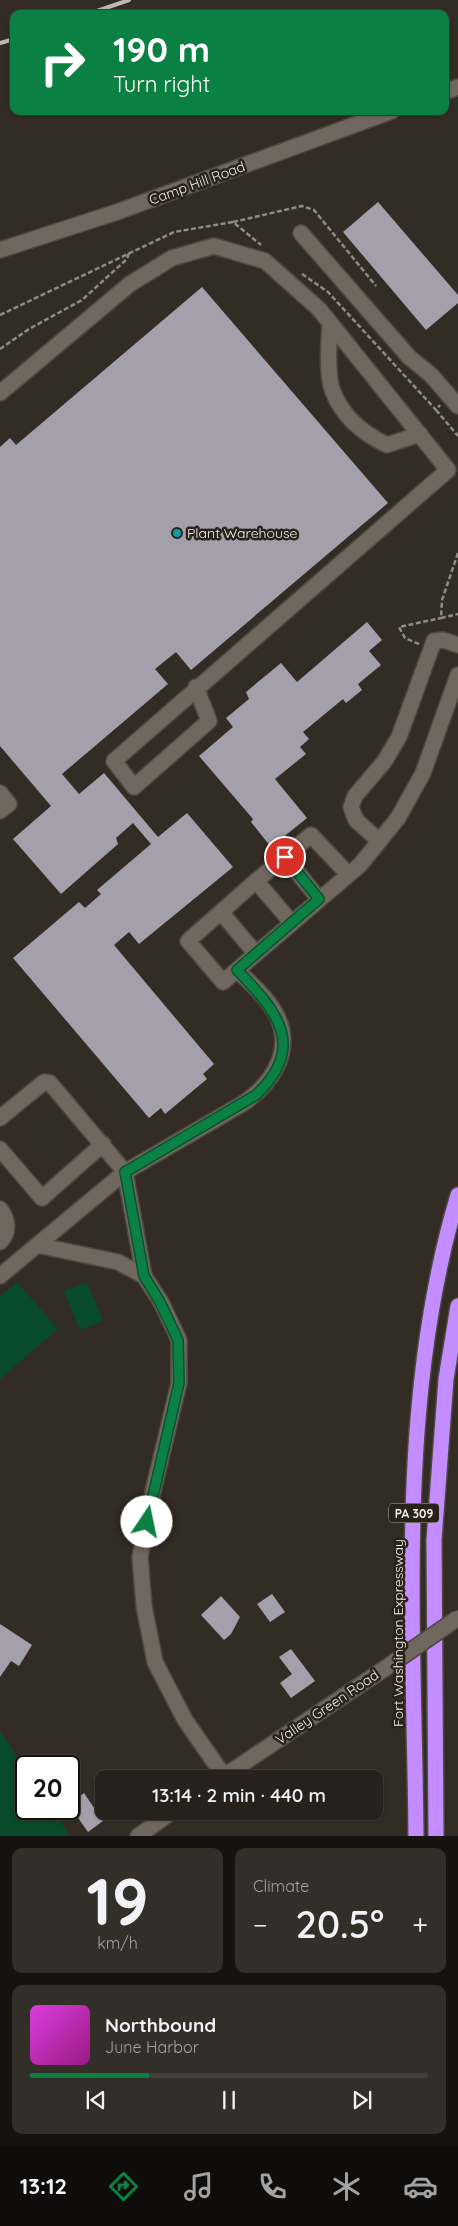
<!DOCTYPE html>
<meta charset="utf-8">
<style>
:root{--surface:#26211b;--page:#322e28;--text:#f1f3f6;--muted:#a4a3a3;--line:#423e3a;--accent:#0b8043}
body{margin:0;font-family:Quicksand,sans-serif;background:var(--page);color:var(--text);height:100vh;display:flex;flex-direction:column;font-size:19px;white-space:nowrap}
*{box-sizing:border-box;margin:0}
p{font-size:16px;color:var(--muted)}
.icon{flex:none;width:28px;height:28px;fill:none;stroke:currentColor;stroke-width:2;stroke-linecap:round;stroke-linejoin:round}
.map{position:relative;height:1836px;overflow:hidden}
.sheet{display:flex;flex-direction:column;gap:12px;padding:12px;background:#15120f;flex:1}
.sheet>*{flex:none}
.hud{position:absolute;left:10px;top:10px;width:439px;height:105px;border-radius:10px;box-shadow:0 1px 4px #0004,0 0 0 1px var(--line);background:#0b8043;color:#fff;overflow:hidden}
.speed{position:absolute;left:15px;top:1755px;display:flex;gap:10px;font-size:25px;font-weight:700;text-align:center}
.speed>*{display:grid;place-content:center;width:65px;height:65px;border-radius:50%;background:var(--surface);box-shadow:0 1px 4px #0004,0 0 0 1px var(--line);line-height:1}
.speed .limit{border:2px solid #111;border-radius:8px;background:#fff;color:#111}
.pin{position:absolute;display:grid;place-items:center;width:42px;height:42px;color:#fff;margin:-21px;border:2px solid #fff;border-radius:50%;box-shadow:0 1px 5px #0007}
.me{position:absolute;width:55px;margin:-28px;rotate:11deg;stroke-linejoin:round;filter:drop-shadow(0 0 4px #0008)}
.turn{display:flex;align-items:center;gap:18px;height:105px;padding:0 20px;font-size:22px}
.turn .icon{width:65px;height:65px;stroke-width:2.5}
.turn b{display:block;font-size:35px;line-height:42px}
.big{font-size:38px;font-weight:600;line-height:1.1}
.sheet .card{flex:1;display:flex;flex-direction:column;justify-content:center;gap:8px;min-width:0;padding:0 18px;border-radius:10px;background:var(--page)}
.sheet .dial{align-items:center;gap:0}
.dial b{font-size:65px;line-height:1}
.song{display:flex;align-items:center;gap:15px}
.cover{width:60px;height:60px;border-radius:8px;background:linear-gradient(135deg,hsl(300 70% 55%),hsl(310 70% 35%))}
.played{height:5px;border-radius:2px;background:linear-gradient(90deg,var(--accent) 30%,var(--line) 30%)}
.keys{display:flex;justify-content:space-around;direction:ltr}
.heat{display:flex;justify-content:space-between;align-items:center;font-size:28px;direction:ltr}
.sheet .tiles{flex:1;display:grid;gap:12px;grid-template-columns:1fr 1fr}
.card:last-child{grid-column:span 2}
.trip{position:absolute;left:95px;top:1770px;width:288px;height:50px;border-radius:10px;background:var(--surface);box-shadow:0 1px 4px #0004,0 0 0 1px var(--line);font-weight:600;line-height:50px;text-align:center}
.tabs{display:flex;height:80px;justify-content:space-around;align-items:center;background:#0f0d0b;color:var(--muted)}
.tabs .icon{width:35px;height:35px}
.tabs .on{color:var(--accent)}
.tabs b{font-size:22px;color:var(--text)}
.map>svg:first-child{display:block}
</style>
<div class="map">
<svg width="458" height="1836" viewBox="0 0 458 1836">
<rect width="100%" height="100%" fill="#322c24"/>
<path fill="#074b2a" d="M17,1282L58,1329L0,1379V1296Z
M87,1282L103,1321L80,1330L64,1291Z
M0,1731L26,1770V1809H52L70,1836H0Z"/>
<path fill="#a4a0ab" d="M378,202L458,295V303L426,330L343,232Z
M202,287L388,503L191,670L176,652L155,669L168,684L62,774L79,794L104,773L158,837L187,813L233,867L139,944L129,932L114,945L214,1064L203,1074L207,1079L165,1114L161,1108L149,1118L13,958L79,902L85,908L101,894L97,890L151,844L133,823L116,838L118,844L61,894L13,839L51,806L0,746V447L10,438L16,445Z
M367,622L382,640L369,651L381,665L358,684L362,690L346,703L343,699L303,732L309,739L300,747L306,754L275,779L307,818L271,847L251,822L253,819L199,756L233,727L226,718L249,699L246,692L281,663L297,682Z
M272,1594L285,1612L270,1622L257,1604Z
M221,1596L240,1617L231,1634L224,1640L201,1615Z
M0,1624L32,1645L19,1666L11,1661L0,1677Z
M291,1649L315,1681L291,1698L280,1683L292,1674L279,1657Z
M84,1793L103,1821L88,1832L69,1805Z"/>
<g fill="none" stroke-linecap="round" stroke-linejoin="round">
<defs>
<path id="minor" d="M445,92L458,87
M301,233L409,357L431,375L458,406
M0,250L117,212L392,111
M330,323C329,341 326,375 333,392C343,417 364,434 387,445L420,434
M0,393L130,284L172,258L214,246L265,261L319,309L448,470L114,761L134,787L209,721L196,687
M0,793L9,804L0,811
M379,841L356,820L351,807L355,796L384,762L399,737L434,641L443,640L458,645
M285,857L319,899
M256,881L188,941L223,982L360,865L398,818L423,773L458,675
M221,912L256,954
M292,923L256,881L311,835L348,874
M0,1118L44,1082L50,1083L125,1172L144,1276L161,1302L179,1340V1383L154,1487L140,1557L144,1606L155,1662L185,1720L224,1776
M0,1149L42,1198L103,1144
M0,1209C8,1219 10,1232 0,1242
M37,1245L118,1262L144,1276
M0,1276L125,1172L242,1104C271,1085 294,1052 277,1016C268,998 251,984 237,970
M220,1779L384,1669
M138,1836L173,1811"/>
<path id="highway" d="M416,1836C414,1623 396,1402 458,1195
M436,1836L434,1540L446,1379L458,1306"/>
</defs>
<use href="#minor" stroke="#4e4842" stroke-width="18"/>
<use href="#highway" stroke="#4e4842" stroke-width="18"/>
<path stroke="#918b84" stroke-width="2.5" stroke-dasharray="5 2.5" stroke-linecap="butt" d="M233,222L302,206L314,210L376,286
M302,274L328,292L436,410L440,405
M0,315L174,232L233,222L261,245
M0,349L29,329L82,300L127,259L129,253
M436,410L458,436
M458,553L442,600L441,618L458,614
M419,644L405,638L399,627L441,618"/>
<use href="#minor" stroke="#70685f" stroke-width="15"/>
<use href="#highway" stroke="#c38dff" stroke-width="15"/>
<path stroke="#beb9b3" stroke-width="4" d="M88,14L129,0
M0,43L14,39"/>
<defs>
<path id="minor-bridge" d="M384,1669L458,1618"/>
</defs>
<use href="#minor-bridge" stroke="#4e4842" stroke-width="18" stroke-linecap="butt"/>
<use href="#minor-bridge" stroke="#70685f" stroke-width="15"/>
</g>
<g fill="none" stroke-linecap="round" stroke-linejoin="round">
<defs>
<path id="route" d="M147,1522L179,1383L178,1340L160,1302L144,1276L125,1172L256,1095C308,1046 276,1010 237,970L319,899L285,857"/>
</defs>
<use href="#route" stroke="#07532c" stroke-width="12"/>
<use href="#route" stroke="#0b8043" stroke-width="9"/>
</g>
<circle fill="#0f9aa8" stroke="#28221a" stroke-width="2" cx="177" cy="533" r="5"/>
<g text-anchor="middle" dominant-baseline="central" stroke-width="5" stroke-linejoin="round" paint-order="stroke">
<rect fill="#28221a" stroke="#b6b1ab" stroke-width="1" x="389" y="1503.5" width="50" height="19" rx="4"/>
<g font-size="12" font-weight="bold" fill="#f3eee9">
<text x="414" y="1513">PA 309</text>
</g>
<g font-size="14" fill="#f3eee9" stroke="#28221a">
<text transform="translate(197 183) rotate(-20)">Camp Hill Road</text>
<text transform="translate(398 1633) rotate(-90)">Fort Washington Expressway</text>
<text transform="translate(327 1707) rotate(-34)">Valley Green Road</text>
</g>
<g font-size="14" fill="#f3eee9" stroke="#28221a" text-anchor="start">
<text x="187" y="533">Plant Warehouse</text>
</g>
</g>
</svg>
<div class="speed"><div class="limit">20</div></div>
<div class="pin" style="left:285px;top:857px;background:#d93025"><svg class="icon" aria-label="arrive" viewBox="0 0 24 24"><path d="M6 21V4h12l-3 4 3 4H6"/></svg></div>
<svg class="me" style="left:147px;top:1522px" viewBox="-20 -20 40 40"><circle r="19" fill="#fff"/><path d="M0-13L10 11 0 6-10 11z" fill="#0b8043"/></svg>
<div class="trip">13:14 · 2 min · 440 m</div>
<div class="hud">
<div class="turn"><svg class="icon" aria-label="right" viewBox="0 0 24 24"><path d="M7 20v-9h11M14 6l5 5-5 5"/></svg><div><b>190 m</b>Turn right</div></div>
</div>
</div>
<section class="sheet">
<div class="tiles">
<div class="card dial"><b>19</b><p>km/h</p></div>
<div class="card"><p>Climate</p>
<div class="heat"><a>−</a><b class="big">20.5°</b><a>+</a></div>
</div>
<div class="card">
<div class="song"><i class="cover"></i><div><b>Northbound</b><p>June Harbor</p></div></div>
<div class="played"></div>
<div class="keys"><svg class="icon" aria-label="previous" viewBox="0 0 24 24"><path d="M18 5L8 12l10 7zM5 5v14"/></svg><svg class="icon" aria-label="pause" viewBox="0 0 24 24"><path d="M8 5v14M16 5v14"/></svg><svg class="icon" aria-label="next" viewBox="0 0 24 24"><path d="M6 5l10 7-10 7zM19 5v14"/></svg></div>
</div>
</div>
</section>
<nav class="tabs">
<b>13:12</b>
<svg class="icon on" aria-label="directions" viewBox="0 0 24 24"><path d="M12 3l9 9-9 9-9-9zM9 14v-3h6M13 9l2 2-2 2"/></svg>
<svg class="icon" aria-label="music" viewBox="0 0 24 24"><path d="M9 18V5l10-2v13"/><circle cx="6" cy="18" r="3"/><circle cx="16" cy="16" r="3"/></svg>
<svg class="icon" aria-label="phone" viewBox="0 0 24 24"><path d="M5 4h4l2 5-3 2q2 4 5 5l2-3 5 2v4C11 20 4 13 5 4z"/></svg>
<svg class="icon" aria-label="climate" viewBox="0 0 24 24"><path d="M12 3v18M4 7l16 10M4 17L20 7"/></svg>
<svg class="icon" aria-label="car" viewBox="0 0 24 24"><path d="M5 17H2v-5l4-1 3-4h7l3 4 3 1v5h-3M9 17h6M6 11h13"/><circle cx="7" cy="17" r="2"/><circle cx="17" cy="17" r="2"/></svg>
</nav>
